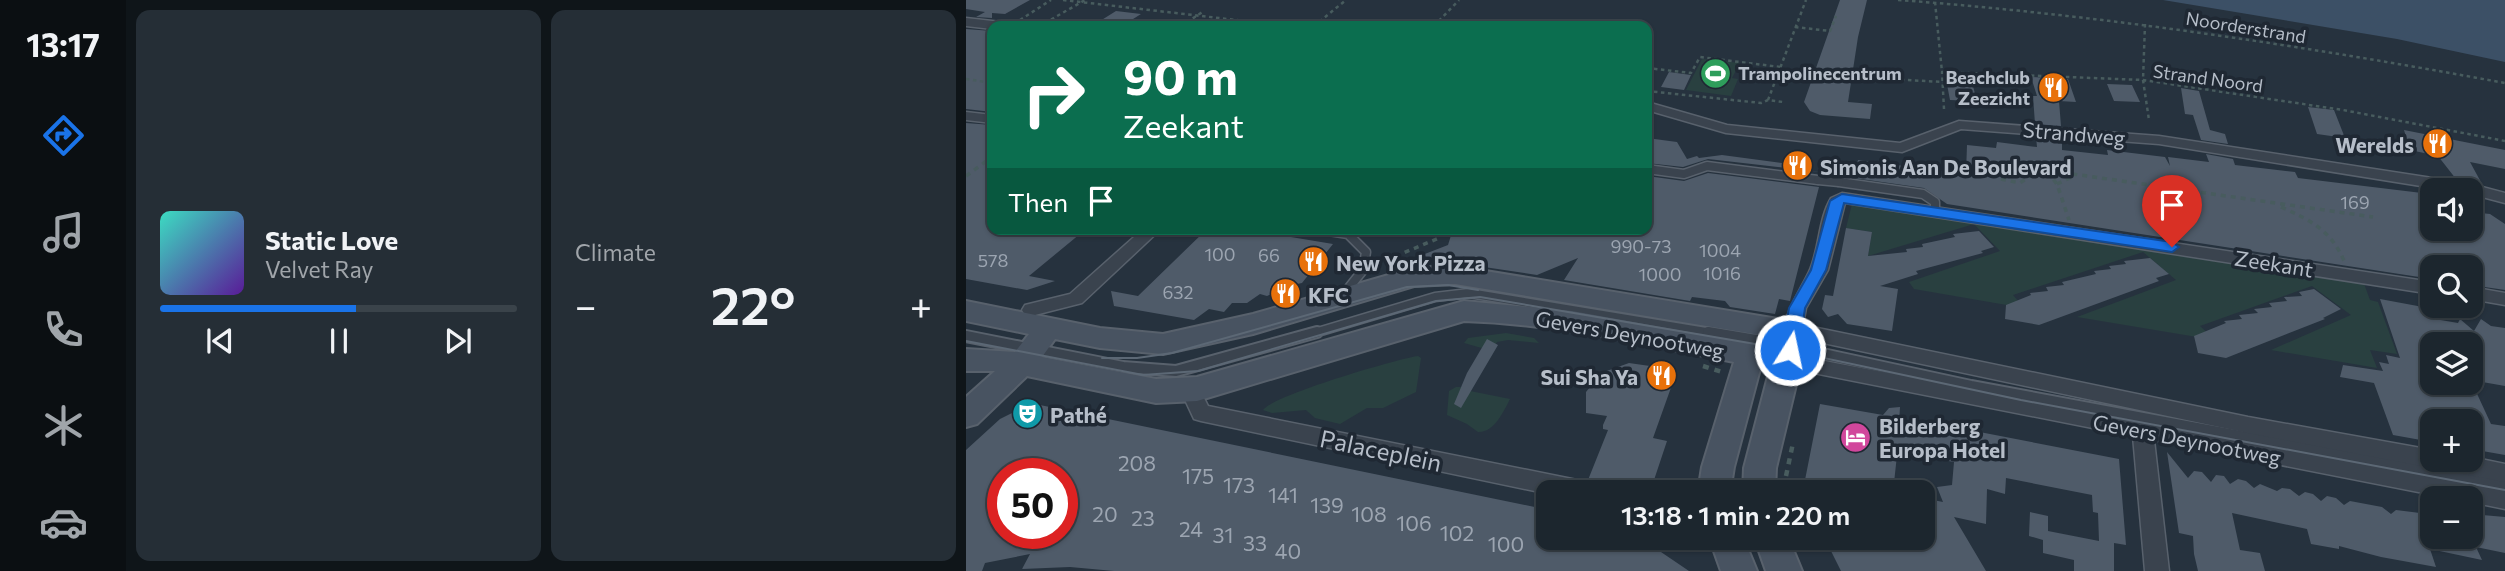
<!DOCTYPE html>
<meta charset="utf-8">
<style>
:root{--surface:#1c262e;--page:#252e36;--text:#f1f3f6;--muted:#a0a5aa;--line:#3a434a;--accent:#1a73e8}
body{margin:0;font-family:Commissioner,sans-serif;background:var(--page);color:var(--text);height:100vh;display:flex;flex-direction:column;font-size:26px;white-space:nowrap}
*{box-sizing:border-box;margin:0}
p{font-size:23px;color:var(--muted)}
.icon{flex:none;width:38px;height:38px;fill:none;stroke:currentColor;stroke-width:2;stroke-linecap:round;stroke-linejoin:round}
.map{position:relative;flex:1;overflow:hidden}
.sheet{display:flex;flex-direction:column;gap:10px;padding:10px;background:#0f1519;width:840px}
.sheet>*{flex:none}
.top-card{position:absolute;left:21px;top:21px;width:665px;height:214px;border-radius:14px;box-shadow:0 2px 5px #0004,0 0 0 2px var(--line);background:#0b6e4f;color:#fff;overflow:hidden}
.tools{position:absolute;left:1454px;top:178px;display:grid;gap:14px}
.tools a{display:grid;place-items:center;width:63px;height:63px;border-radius:14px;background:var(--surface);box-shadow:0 2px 5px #0004,0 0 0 2px var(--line);font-size:35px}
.speed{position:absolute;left:21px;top:458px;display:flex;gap:14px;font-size:35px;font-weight:700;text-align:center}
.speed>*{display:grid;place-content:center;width:91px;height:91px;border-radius:50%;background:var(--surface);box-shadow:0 2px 5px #0004,0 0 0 2px var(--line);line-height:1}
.speed .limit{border:10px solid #d22;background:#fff;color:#111}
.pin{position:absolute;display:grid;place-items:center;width:60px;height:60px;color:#fff;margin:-72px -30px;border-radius:50% 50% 50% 0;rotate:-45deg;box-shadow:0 0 7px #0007}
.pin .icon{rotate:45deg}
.me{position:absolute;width:77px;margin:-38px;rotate:10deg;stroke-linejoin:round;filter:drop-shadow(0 0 5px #0008)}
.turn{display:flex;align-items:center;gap:24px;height:147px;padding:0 21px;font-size:32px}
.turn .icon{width:91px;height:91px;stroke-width:2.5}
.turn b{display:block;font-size:49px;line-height:60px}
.then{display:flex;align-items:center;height:66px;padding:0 21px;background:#0003;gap:14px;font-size:26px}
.big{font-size:52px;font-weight:600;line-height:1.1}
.sheet .card{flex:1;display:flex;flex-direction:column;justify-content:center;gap:10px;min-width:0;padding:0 24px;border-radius:14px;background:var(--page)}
.song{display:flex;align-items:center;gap:21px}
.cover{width:84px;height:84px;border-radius:10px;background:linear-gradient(135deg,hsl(170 70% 55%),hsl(270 70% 35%))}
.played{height:7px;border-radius:4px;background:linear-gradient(90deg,var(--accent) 55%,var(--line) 55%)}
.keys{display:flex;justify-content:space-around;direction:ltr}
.heat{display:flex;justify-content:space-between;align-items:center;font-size:38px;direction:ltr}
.sheet .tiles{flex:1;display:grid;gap:10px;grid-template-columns:repeat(2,1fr)}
.trip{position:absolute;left:570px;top:480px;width:399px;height:70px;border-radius:14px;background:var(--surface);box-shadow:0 2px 5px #0004,0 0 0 2px var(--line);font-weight:600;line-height:70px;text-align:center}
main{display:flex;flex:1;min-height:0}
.tabs{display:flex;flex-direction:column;width:126px;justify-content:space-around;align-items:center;background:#0b0f12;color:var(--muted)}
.tabs .icon{width:49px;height:49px}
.tabs .current{color:var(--accent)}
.tabs b{font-size:32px;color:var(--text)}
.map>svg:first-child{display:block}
</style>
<main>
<nav class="tabs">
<b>13:17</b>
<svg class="icon current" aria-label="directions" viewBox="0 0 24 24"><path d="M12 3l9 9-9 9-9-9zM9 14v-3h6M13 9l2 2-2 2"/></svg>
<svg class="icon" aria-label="music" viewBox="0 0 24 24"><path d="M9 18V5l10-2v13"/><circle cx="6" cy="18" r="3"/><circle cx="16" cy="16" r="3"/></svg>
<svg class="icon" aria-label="phone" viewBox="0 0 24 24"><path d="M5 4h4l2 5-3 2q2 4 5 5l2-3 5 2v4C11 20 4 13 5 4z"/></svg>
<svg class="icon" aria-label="climate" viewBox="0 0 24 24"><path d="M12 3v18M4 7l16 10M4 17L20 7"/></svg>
<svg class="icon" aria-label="car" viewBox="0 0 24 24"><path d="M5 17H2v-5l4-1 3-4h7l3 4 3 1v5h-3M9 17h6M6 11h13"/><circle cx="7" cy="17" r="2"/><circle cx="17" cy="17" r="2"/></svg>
</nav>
<section class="sheet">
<div class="tiles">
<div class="card">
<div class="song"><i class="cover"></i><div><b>Static Love</b><p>Velvet Ray</p></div></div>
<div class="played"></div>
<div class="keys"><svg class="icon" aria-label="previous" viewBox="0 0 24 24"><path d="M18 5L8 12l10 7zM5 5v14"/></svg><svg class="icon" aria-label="pause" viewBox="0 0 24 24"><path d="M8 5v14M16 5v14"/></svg><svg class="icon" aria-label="next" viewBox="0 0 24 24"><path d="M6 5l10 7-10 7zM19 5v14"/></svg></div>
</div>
<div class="card"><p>Climate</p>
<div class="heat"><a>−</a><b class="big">22°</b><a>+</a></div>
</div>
</div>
</section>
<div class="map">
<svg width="1539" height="571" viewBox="0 0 1539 571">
<rect width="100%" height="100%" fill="#26323e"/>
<path fill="#294040" d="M736,59L774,63L766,78L772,79L765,96L720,90Z
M887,200L1397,281L1404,300L1412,302L1431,354L1404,350L1411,368L1305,350L1385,315L1346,286L1234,326L1249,340L1111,317L1210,280L1177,252L1047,295L1058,308L948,289L943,282L1034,251L1008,224L902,256L906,232L880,228Z
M540,333L568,338L573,343L542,340L531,342L526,351L498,343L502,338Z
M452,356L455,358L450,392L417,408H401L374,424L349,418L340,410L306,413L297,410C306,396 430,359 452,356Z
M490,387H503L504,391L544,399C538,411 528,433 512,432L501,424L481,415L483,391Z"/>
<path fill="#3c5066" d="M1197,0H1539V62L1431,39Z"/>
<path fill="#4f5b69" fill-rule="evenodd" d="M0,0H64L39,14L26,13V18L10,17L19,12L0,9Z
M874,0H901L892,37L882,102L906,104L904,119L854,115L844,111L838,102Z
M150,11L175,14L156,26H126Z
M0,29L26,31V112L0,109Z
M703,72L725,75L718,90L695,87Z
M979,74L1004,75L1011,101L984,100Z
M1065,77L1102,79L1110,102L1093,101L1095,126L1069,124L1067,96H1071Z
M1141,84L1166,85L1174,102L1148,101Z
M1215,88L1233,91L1244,130L1259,134L1262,144L1235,140L1227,115L1219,114Z
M1342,107L1368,110L1379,138L1351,134Z
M0,123L26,125V229H120L63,276L89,281L61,290L0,279Z
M1438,130L1539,150V169L1504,162L1516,184L1490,179L1472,156L1444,150Z
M1070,137L1096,139V150L1142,155L1141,150L1199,157L1204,166L1202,157L1243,162L1240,154L1267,159L1269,165L1329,172L1332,178L1456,193L1460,201L1466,202V229H1505V212L1524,214L1539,224V290L1505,285V268H1466V279L981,204L958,188L888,178L892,160L1000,174L1001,145L1030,148L1031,142L1071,147Z
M681,138L711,142L721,159L731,156L733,158L756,155L847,167L846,171L857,172L742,159L717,167L681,163Z
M742,173L853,187L824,301L813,299L809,314L764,307L759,301L726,297L724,301L598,280L612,258L571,275L451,257L482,245L487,229H681V176L718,181Z
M880,228L906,232L902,256L941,252L940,249L957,247L956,244L989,237L987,234L1013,231L1028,247L1015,251L1017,253L950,271L952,274L914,286L932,289L926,331L881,324L872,314L862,317L856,309L859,295L867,296Z
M241,229H277L367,244L336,283L326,285L301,296L294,294L281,303H266L258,312L243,309L228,320L148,306L145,291L172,296Z
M1184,258L1203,274L1190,278L1193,281L1073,325L1039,319L1040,305L1065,295L1064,293L1082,291L1080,287L1098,285L1096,282L1130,274L1128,271L1145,269L1143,266L1160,264L1158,261Z
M1348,289L1375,309L1357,318L1359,319L1260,358L1232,353L1228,336L1260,323L1258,321L1276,319L1273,315L1292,313L1288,309L1306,307L1303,303L1321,301L1318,297L1336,296L1333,292Z
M1414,299L1457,307L1463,318L1492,323L1494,319L1508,331L1515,319L1525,326L1539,328V386L1505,380V345H1466V383H1506L1525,424L1539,426V455L1505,449V422H1466V442L1427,435L1408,383L1374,377L1377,365L1417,371L1413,362L1423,364L1420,355L1434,358Z
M521,339L532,345L495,408L488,404L501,373Z
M663,363L691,367L701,372L698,381L707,382L687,438L701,441L684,492L622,480L642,430L637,429V425L641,416L620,413V392L635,373Z
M854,404L917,415L923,408L934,407L933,424L967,430V423L1153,459L1160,545L1148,543V571H1108V560L1077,553V540L1063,536L1064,512L1082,516V531L1133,541L1132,513L1127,512L1126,495L1040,478L1039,494L1021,489L1020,524L988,517L1020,571H875L861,543L867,537H957V498L977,502L971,487L986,485L988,462L977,460L978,455L932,446L927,492H856L857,489L838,485Z
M74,405L583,510V537H694L695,552L723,571H148L104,567L56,569L64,554L19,563L16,571H0V450L34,419L50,411ZM37,474H96V534H37Z
M1201,452L1222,478L1228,471L1236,472L1245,482L1250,475L1258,476L1264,484L1272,479L1280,481L1288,488L1294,484L1311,491L1316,488L1324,489L1333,496L1339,492L1347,494L1355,501L1361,496L1370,498L1378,505L1384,501L1416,507L1425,514L1430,510L1462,514L1466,517V537L1505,538V514L1539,517V553L1510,547L1516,560L1464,549L1470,567L1415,557L1373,546V549L1345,544L1341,529L1266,513L1274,550L1294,553L1299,571H1232L1228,554L1227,536L1213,533Z"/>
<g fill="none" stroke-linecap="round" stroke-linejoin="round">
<defs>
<path id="lane-far1" d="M681,169L718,174L741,166L852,180
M873,182L957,194L969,202V210
M350,229L382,234L400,252L397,270L378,294
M345,334L469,297L503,293L752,334"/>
<path id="lane" d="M742,332L802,342
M0,336L157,367L210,371L351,332
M829,348L1005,386L1539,485"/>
<path id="street" d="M0,18L35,22L41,26H26V29L0,26Z
M681,102L761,125L934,143L993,121L1193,136L1505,184L1539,193V203L1505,194V191H1486L1193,144L995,129L936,152L760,133L681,110Z
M0,112L26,115V123L0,120Z
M876,193L1466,282V294L879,203L862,270L840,308L837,325L1282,417L1466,450V460H1505V457L1539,464V482L1282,433L829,337L805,351L1539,489V509L1505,502V499H1488L1188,440L1203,571H1179L1167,436L777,359L775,354L777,349L818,326C823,305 834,291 843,272C854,248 852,220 865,198Z
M177,229H195L116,303L65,316L59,315L56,310L59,305L104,294Z
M352,229H368L365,235H353Z
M1505,287L1539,293V305L1505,299Z
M224,381L231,384L242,406L621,482L629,485L632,492L583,494L235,421L228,419L214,389L217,384Z"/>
<path id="secondary" d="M489,266L837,323L841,330L840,343L810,468L809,492H777L778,468L812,338L489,284L448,286L287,334L197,354L134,348L89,339L76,357L190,379L231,377L498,301L606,311L784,343L794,346L798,354L768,467L764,492H732L736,467L768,362C678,344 590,324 498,321L231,401L190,403L61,376L11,424L0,427V397L29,371H0V349L49,352L63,334L0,321V301L134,328L197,334L287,314L447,268Z
M743,537H777L791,571H755Z
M788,537H822L836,571H800Z"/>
</defs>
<use href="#lane-far1" stroke="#58616c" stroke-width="11"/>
<use href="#lane" stroke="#58616c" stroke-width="14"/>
<use href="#street" stroke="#58616c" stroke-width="3"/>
<use href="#secondary" stroke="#58616c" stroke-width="4"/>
<path stroke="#485c5e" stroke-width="2.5" stroke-dasharray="3.5 3.5" stroke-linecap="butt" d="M97,0L322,26
M932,0C1136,15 1338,46 1539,83
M969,2L976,72
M54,20L85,0
M79,23L119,0
M1179,24L1177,80L1183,120
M114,26L121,22
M215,26L238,11
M246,26L256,20
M348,26L380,0
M468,26L493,0
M829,27L864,31L870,16
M681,68L725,73L734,57L814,67
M814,74L848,75
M886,77L977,82
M0,79L26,83
M681,91L795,103L802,100L817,102
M802,100L840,0
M978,109L976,72L1177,80L1377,110L1539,141"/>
<path stroke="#485c5e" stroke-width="3.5" stroke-dasharray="5 5" stroke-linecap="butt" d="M1037,164L1407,217
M1081,172L1091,184L1103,220
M0,176L26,157
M1035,179L1054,183L1073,170
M1091,184L1106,177
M1315,207C1344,220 1365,230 1378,261
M411,264L473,238"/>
<path stroke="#485c5e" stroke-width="4.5" stroke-dasharray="6 6" stroke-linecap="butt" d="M737,366L756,372
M820,476L827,443"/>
<use href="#lane-far1" stroke="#3a434e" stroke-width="8"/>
<use href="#lane" stroke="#3a434e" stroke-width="10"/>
<use href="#street" fill="#3a434e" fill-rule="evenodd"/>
<use href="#secondary" fill="#485361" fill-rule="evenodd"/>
<path stroke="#5c6875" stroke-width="2" d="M0,341L177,375L232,371L470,301L514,297L801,346L1055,400L1539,490
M136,358H171L206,353L441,287L482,285L512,290"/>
<defs>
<path id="lane-bridge" d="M852,180L873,182"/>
</defs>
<use href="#lane-bridge" stroke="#58616c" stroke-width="11" stroke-linecap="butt"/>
<use href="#lane-bridge" stroke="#3a434e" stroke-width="8"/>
</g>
<path fill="#1a73e8" stroke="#114b97" stroke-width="2" d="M876,194L1206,242L1213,247L1206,252L878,203L860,270L839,308L833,350L830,355H818L815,350L823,308L845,270L864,201Z"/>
<defs>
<symbol id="stadium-disc" viewBox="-11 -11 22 22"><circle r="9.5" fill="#2e9e5b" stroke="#1f2833"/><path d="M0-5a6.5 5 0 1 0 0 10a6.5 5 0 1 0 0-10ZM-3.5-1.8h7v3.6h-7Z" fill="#fff"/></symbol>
<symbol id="restaurant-disc" viewBox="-11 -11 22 22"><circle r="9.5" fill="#e8710a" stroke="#1f2833"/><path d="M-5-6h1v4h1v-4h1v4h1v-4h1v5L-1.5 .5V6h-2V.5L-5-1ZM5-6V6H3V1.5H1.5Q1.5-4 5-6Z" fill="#fff"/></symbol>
<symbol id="theatre-disc" viewBox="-11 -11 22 22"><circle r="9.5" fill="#0f9aa8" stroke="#1f2833"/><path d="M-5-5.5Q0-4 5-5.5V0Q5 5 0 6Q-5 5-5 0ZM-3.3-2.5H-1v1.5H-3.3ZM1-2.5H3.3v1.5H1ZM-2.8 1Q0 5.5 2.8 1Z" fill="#fff"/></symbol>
<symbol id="hotel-disc" viewBox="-11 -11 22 22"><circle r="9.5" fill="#d1479c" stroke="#1f2833"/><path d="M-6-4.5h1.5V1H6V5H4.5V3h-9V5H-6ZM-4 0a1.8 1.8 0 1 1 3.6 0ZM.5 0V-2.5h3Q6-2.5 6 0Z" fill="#fff"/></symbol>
</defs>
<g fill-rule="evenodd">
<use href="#stadium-disc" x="732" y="56" width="35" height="35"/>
<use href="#restaurant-disc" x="1070" y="70" width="35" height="35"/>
<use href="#restaurant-disc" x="1454" y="126" width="35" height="35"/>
<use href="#restaurant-disc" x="814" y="148" width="35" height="35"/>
<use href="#restaurant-disc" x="330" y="244" width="35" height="35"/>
<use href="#restaurant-disc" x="302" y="276" width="35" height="35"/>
<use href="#restaurant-disc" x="678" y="358" width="35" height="35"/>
<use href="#theatre-disc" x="44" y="396" width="35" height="35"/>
<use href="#hotel-disc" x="872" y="420" width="35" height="35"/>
</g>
<g text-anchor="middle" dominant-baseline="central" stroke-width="7" stroke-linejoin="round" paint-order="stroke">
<g font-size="18" fill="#b6bec9" stroke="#1f2833">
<text transform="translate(1280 27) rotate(9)">Noorderstrand</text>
<text transform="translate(1242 78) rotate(8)">Strand Noord</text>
</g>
<g font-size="18" font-weight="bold" fill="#b6bec9" stroke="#1f2833" text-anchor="start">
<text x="772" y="73">Trampolinecentrum</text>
<text x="1064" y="77" text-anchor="end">Beachclub<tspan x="1064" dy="21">Zeezicht</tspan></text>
</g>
<g font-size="18" fill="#9ca5b1">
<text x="1389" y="202">169</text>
<text x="675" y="246">990-73</text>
<text x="754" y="250">1004</text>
<text x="254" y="254">100</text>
<text x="303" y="255">66</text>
<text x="27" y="260">578</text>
<text x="756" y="273">1016</text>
<text x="694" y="274">1000</text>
<text x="212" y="292">632</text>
</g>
<g font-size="21" fill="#b6bec9" stroke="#1f2833">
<text transform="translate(1108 133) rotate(5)">Strandweg</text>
<text transform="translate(1308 263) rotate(9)">Zeekant</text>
<text transform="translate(664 334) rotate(10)">Gevers Deynootweg</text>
<text transform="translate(1221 439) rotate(11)">Gevers Deynootweg</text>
</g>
<g font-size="21" font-weight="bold" fill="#b6bec9" stroke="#1f2833" text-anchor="start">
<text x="1448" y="144" text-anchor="end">Werelds</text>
<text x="854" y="166">Simonis Aan De Boulevard</text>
<text x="370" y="262">New York Pizza</text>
<text x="342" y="294">KFC</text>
<text x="672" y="376" text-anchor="end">Sui Sha Ya</text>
<text x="84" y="414">Pathé</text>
<text x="913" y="425">Bilderberg<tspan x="913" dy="24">Europa Hotel</tspan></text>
</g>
<g font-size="21" fill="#9ca5b1">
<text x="171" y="462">208</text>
<text x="232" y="475">175</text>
<text x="273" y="484">173</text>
<text x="317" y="494">141</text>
<text x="361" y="504">139</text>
<text x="139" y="513">20</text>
<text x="403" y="513">108</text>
<text x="177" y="517">23</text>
<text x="448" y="522">106</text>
<text x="225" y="528">24</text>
<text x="491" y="532">102</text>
<text x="257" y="534">31</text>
<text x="289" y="542">33</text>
<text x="540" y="543">100</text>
<text x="322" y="550">40</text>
</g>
<g font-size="24" fill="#b6bec9" stroke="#1f2833">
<text transform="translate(415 450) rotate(12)">Palaceplein</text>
</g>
</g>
</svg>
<div class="tools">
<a><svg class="icon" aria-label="sound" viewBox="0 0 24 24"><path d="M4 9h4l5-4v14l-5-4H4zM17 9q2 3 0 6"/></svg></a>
<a><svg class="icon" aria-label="search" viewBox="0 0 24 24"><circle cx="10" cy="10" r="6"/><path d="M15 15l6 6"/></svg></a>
<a><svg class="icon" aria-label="layers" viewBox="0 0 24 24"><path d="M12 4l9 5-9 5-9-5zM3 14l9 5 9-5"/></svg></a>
<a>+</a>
<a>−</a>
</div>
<div class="speed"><div class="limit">50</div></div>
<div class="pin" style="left:1206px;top:247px;background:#d93025"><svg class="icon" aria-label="arrive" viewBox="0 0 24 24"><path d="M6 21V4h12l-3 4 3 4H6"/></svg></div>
<svg class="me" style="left:824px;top:350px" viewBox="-20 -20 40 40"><circle r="17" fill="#1a73e8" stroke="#fff" stroke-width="3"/><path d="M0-11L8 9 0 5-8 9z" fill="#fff"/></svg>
<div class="trip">13:18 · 1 min · 220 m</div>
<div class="top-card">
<div class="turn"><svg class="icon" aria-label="right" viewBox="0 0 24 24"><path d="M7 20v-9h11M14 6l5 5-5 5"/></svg><div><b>90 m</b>Zeekant</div></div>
<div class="then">Then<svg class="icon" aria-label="arrive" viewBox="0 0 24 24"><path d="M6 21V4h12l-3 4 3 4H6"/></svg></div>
</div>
</div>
</main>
